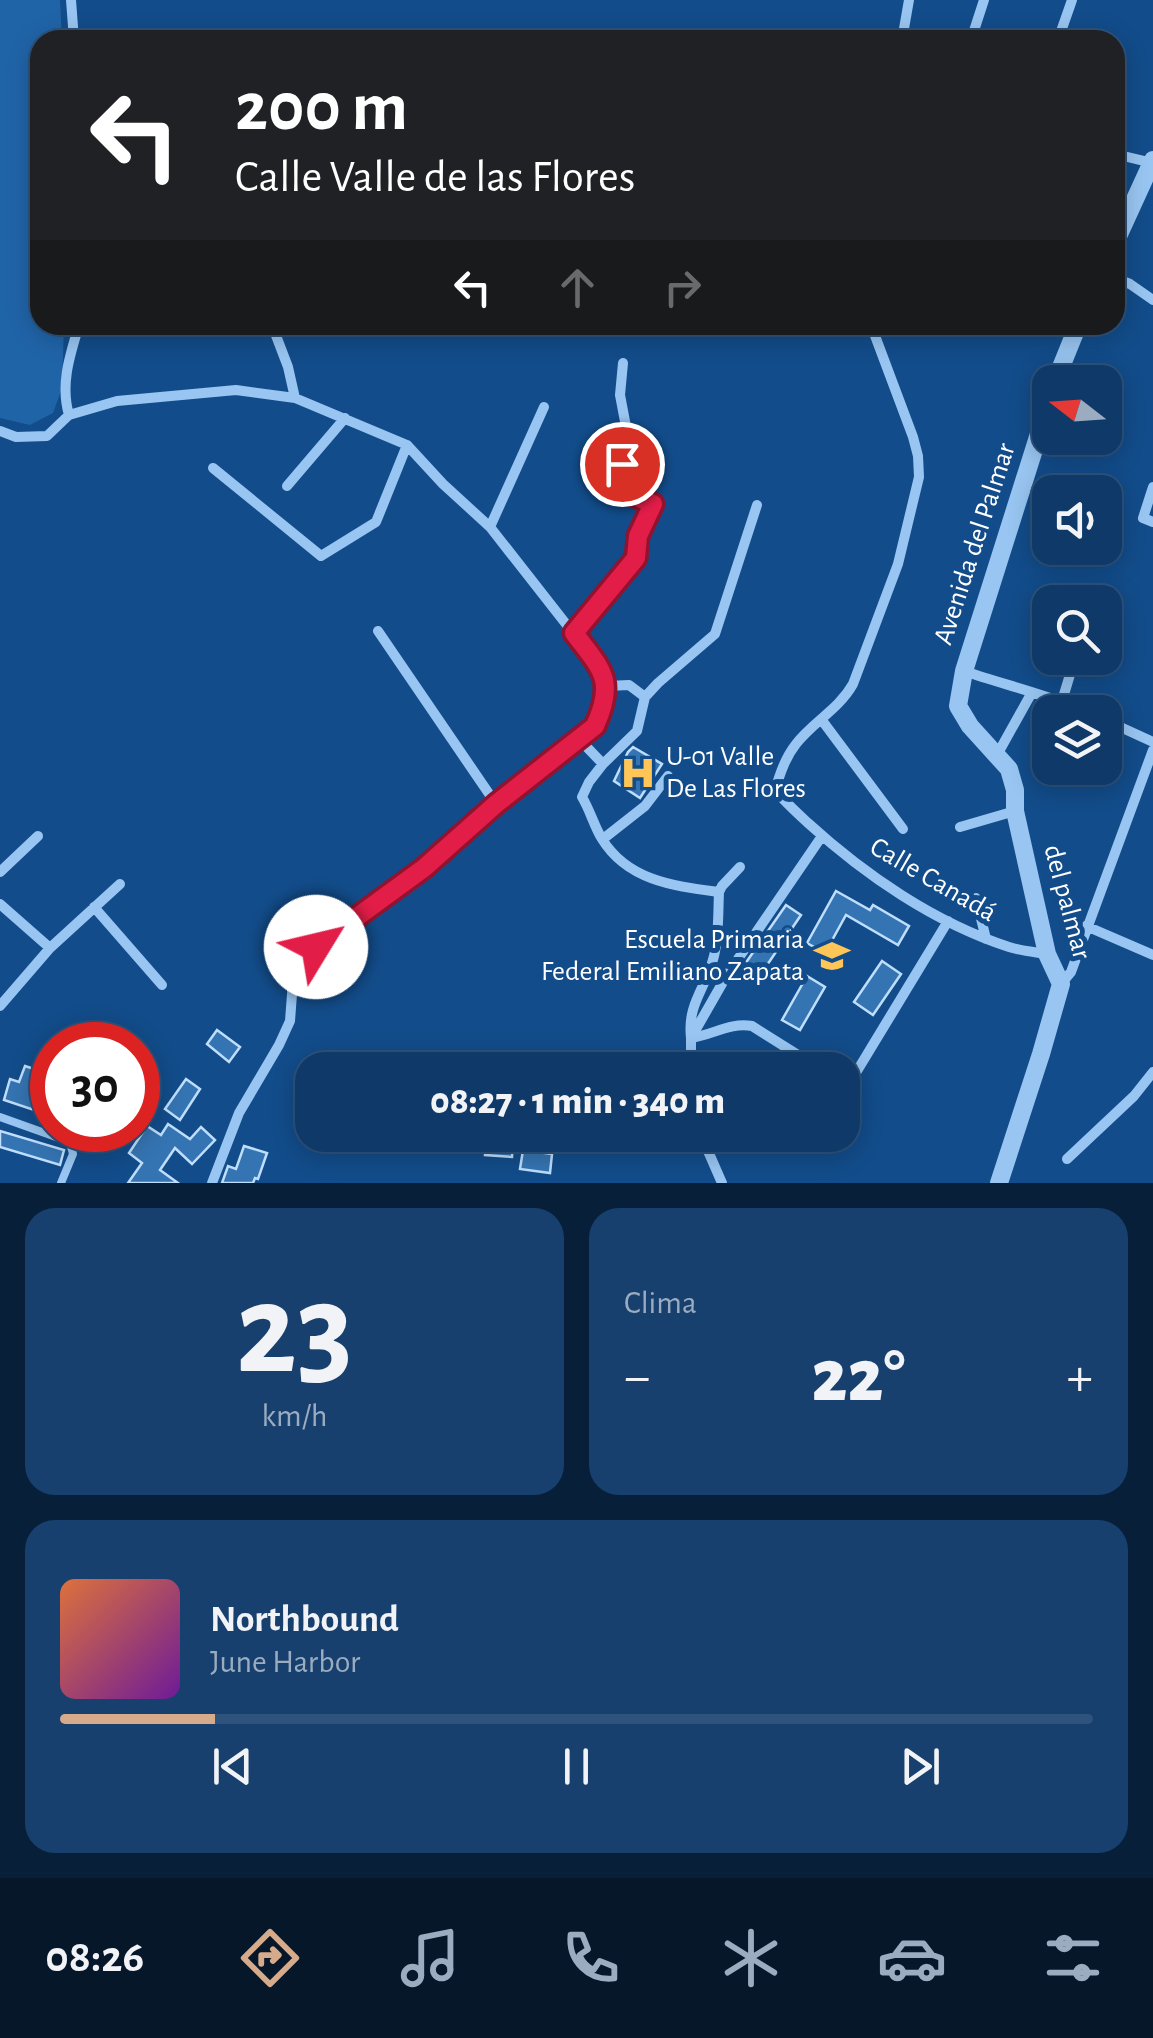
<!DOCTYPE html>
<html lang="es">
<meta charset="utf-8">
<style>
:root{--surface:#0e3968;--page:#17406e;--text:#f1f3f6;--muted:#9bacc0;--line:#2e537c;--accent:#d6ab8b}
body{margin:0;font-family:"Alegreya Sans",sans-serif;background:var(--page);color:var(--text);height:100vh;display:flex;flex-direction:column;font-size:38px;white-space:nowrap}
*{box-sizing:border-box;margin:0}
p{font-size:32px;color:var(--muted)}
.icon{flex:none;width:55px;height:55px;fill:none;stroke:currentColor;stroke-width:2;stroke-linecap:round;stroke-linejoin:round}
.map{position:relative;height:1183px;overflow:hidden}
.details{display:flex;flex-direction:column;gap:25px;padding:25px;background:#081f39;flex:1}
.details>*{flex:none}
.hud{position:absolute;left:30px;top:30px;width:1095px;height:305px;border-radius:30px;box-shadow:0 5px 25px #0003,0 0 0 2px var(--line);background:#202124;color:#fff;overflow:hidden}
.needle{width:65px;rotate:287deg}
.controls{position:absolute;left:1032px;top:365px;display:grid;gap:20px}
.controls a{display:grid;place-items:center;width:90px;height:90px;border-radius:20px;background:var(--surface);box-shadow:0 5px 25px #0003,0 0 0 2px var(--line);font-size:50px}
.speed{position:absolute;left:30px;top:1022px;display:flex;gap:20px;font-size:50px;font-weight:700;text-align:center}
.speed>*{display:grid;place-content:center;width:130px;height:130px;border-radius:50%;background:var(--surface);box-shadow:0 5px 25px #0003,0 0 0 2px var(--line);line-height:1}
.speed .limit{border:15px solid #d22;background:#fff;color:#111}
.pin{position:absolute;display:grid;place-items:center;width:85px;height:85px;color:#fff;margin:-42px;border:5px solid #fff;border-radius:50%;box-shadow:0 2px 10px #0007}
.me{position:absolute;width:110px;margin:-55px;rotate:54deg;stroke-linejoin:round;filter:drop-shadow(0 0 8px #0008)}
.turn{display:flex;align-items:center;gap:35px;height:210px;padding:0 40px;font-size:45px}
.turn .icon{width:130px;height:130px;stroke-width:2.5}
.turn b{display:block;font-size:70px;line-height:85px}
.lanes{display:flex;align-items:center;height:95px;padding:0 40px;background:#0003;justify-content:center;gap:50px;direction:ltr}
.lanes .off{opacity:.35}
.big{font-size:75px;font-weight:800;line-height:1.1}
.details .widget{flex:1;display:flex;flex-direction:column;justify-content:center;gap:15px;min-width:0;padding:0 35px;border-radius:30px;background:var(--page)}
.details .dial{align-items:center;gap:0}
.dial b{font-size:130px;line-height:1}
.song{display:flex;align-items:center;gap:30px}
.cover{width:120px;height:120px;border-radius:15px;background:linear-gradient(135deg,hsl(20 70% 55%),hsl(280 70% 35%))}
.played{height:10px;border-radius:5px;background:linear-gradient(90deg,var(--accent) 15%,var(--line) 15%)}
.keys{display:flex;justify-content:space-around;direction:ltr}
.heat{display:flex;justify-content:space-between;align-items:center;font-size:55px;direction:ltr}
.details .tiles{flex:1;display:grid;gap:25px;grid-template-columns:1fr 1fr}
.widget:last-child{grid-column:span 2}
.trip{position:absolute;left:295px;top:1052px;width:565px;height:100px;border-radius:30px;background:var(--surface);box-shadow:0 5px 25px #0003,0 0 0 2px var(--line);font-weight:800;line-height:100px;text-align:center}
.tabs{display:flex;height:160px;justify-content:space-around;align-items:center;background:#06172a;color:var(--muted)}
.tabs .icon{width:70px;height:70px}
.tabs .current{color:var(--accent)}
.tabs b{font-size:45px;color:var(--text)}
.map>svg:first-child{display:block}
</style>
<div class="map">
<svg width="1153" height="1183" viewBox="0 0 1153 1183">
<rect width="100%" height="100%" fill="#124c8a"/>
<path fill="#2064a8" d="M0,0H60L62,40H40V325H64L62,388L53,413L30,425L0,418Z"/>
<path fill="#3574b2" stroke="#bedefc" stroke-width="2.5" d="M633,747L662,764L640,798L614,781L628,752Z
M836,891L870,910L873,905L909,926L898,945L846,915L825,953L807,943Z
M786,905L801,915L761,974L745,964Z
M882,961L901,974L873,1015L854,1002Z
M807,976L825,987L800,1030L782,1020Z
M217,1030L240,1047L229,1062L207,1044Z
M25,1066L52,1075V1116L4,1100L10,1079L19,1082Z
M186,1079L200,1089L180,1120L165,1109Z
M168,1124L190,1139L201,1127L215,1140L192,1164L175,1148L160,1170L178,1183H128L142,1163L129,1153L147,1126L161,1135Z
M0,1131L64,1150L60,1165L0,1147Z
M486,1138L513,1140L512,1157L485,1155Z
M244,1146L267,1153L258,1179L255,1178L253,1183H222L228,1166L236,1169Z
M523,1150L552,1154L550,1173L520,1169Z"/>
<g fill="none" stroke-linecap="round" stroke-linejoin="round">
<path stroke="#98c5f1" stroke-width="8" d="M0,1117L70,1142L73,1154L61,1183"/>
<path stroke="#98c5f1" stroke-width="10" d="M71,0L74,40
M902,40L909,0
M971,40L984,0
M1058,40L1072,0
M1115,154L1152,163
M1115,278L1130,284L1153,300
M272,325L288,367L295,398
M871,325L913,437L918,456L919,477L898,564L853,684C839,709 813,722 796,744C785,758 780,774 775,790C785,802 796,812 808,823C865,875 935,923 1009,947C1021,951 1035,952 1047,954
M69,415C60,384 70,355 79,325
M0,431L16,437L47,436L69,415L117,401L236,390L295,398L407,445L443,484L490,527L595,661L607,686
M213,468L321,556L376,522L407,445
M287,486L345,418
M1153,487L1143,518L1153,522
M490,527L544,407
M378,631L496,804
M574,633L636,558L638,536L653,504L617,488L627,432L620,395L623,363
M964,671C1005,685 1048,695 1088,712
M607,686L629,685L645,697L637,731L603,764L589,782L582,797C590,810 594,826 602,839C628,881 674,886 719,892
M645,697L658,683L715,634L757,505
M1062,701L1075,658
M821,719L903,829
M1105,720L1153,742
M580,740L603,764
M997,755L1031,694
M960,827L1015,811
M603,839L645,806L668,776
M740,867L722,886L719,892C718,913 719,936 714,956C706,989 687,1003 691,1038C713,1035 730,1022 752,1026L822,1070
M0,872L38,836
M976,898L986,939
M0,904L50,948
M94,907L162,985
M1086,926L1153,955
M1061,984L1071,972L1153,750
M0,1006L50,948L120,884
M691,1070V1038L727,975L822,836
M842,1083L852,1078L857,1071L948,921
M701,1135L722,1183
M1067,1159L1134,1096L1153,1072
M212,1183L239,1113L279,1045L290,1021L293,981L302,963L316,947L425,868L496,804L595,726L603,709L607,686"/>
<path stroke="#98c5f1" stroke-width="18" d="M1115,243L1153,160
M1055,382L1078,325
M999,1183L1041,1054L1061,984L1047,954L1015,811V790L1009,769L970,726L958,706L964,671L1050,399"/>
</g>
<g fill="none" stroke-linecap="round" stroke-linejoin="round">
<defs>
<path id="route" d="M316,947L424,868L496,804L595,726C616,680 602,670 574,633L636,558L638,536L653,504L617,488L622,464"/>
</defs>
<use href="#route" stroke="#92132f" stroke-width="25"/>
<use href="#route" stroke="#e11d48" stroke-width="18"/>
</g>
<defs>
<symbol id="hospital-bare" viewBox="-9 -9 18 18"><path d="M-5-5h3v3.5h4V-5h3V5h-3V1.5h-4V5h-3Z" fill="#ffc657" stroke="#124c8a" stroke-width="2.5" paint-order="stroke"/></symbol>
<symbol id="school-bare" viewBox="-9 -9 18 18"><path d="M0-5L7-2L0 1L-7-2ZM-4 1L0 2.5L4 1V4Q0 6-4 4Z" fill="#ffc657" stroke="#124c8a" stroke-width="2.5" paint-order="stroke"/></symbol>
</defs>
<g fill-rule="evenodd">
<use href="#hospital-bare" x="613" y="748" width="50" height="50"/>
<use href="#school-bare" x="807" y="931" width="50" height="50"/>
</g>
<g text-anchor="middle" dominant-baseline="central" stroke-width="10" stroke-linejoin="round" paint-order="stroke">
<g font-size="28" fill="#fff" stroke="#124c8a">
<text transform="translate(975 544) rotate(-72)">Avenida del Palmar</text>
<text transform="translate(933 880) rotate(30)">Calle Canadá</text>
<text transform="translate(1067 902) rotate(75)">del palmar</text>
</g>
<g font-size="28" fill="#fff" stroke="#124c8a" text-anchor="start">
<text x="666" y="757">U-01 Valle<tspan x="666" dy="32">De Las Flores</tspan></text>
<text x="804" y="940" text-anchor="end">Escuela Primaria<tspan x="804" dy="32">Federal Emiliano Zapata</tspan></text>
</g>
</g>
</svg>
<div class="controls">
<a><svg class="needle" viewBox="-14 -14 28 28"><path d="M0-13l5 13h-10z" fill="#e53935"/><path d="M0 13l5-13h-10z" fill="#9bacc0"/></svg></a>
<a><svg class="icon" aria-label="sound" viewBox="0 0 24 24"><path d="M4 9h4l5-4v14l-5-4H4zM17 9q2 3 0 6"/></svg></a>
<a><svg class="icon" aria-label="search" viewBox="0 0 24 24"><circle cx="10" cy="10" r="6"/><path d="M15 15l6 6"/></svg></a>
<a><svg class="icon" aria-label="layers" viewBox="0 0 24 24"><path d="M12 4l9 5-9 5-9-5zM3 14l9 5 9-5"/></svg></a>
</div>
<div class="speed"><div class="limit">30</div></div>
<div class="pin" style="left:622px;top:464px;background:#d93025"><svg class="icon" aria-label="arrive" viewBox="0 0 24 24"><path d="M6 21V4h12l-3 4 3 4H6"/></svg></div>
<svg class="me" style="left:316px;top:947px" viewBox="-20 -20 40 40"><circle r="19" fill="#fff"/><path d="M0-13L10 11 0 6-10 11z" fill="#e11d48"/></svg>
<div class="trip">08:27 · 1 min · 340 m</div>
<div class="hud">
<div class="turn"><svg class="icon" aria-label="left" viewBox="0 0 24 24"><path d="M17 20v-9H6M10 6l-5 5 5 5"/></svg><div><b>200 m</b>Calle Valle de las Flores</div></div>
<div class="lanes"><svg class="icon" aria-label="left" viewBox="0 0 24 24"><path d="M17 20v-9H6M10 6l-5 5 5 5"/></svg><svg class="icon off" aria-label="ahead" viewBox="0 0 24 24"><path d="M12 20V5M6 11l6-6 6 6"/></svg><svg class="icon off" aria-label="right" viewBox="0 0 24 24"><path d="M7 20v-9h11M14 6l5 5-5 5"/></svg></div>
</div>
</div>
<section class="details">
<div class="tiles">
<div class="widget dial"><b>23</b><p>km/h</p></div>
<div class="widget"><p>Clima</p>
<div class="heat"><a>−</a><b class="big">22°</b><a>+</a></div>
</div>
<div class="widget">
<div class="song"><i class="cover"></i><div><b>Northbound</b><p>June Harbor</p></div></div>
<div class="played"></div>
<div class="keys"><svg class="icon" aria-label="previous" viewBox="0 0 24 24"><path d="M18 5L8 12l10 7zM5 5v14"/></svg><svg class="icon" aria-label="pause" viewBox="0 0 24 24"><path d="M8 5v14M16 5v14"/></svg><svg class="icon" aria-label="next" viewBox="0 0 24 24"><path d="M6 5l10 7-10 7zM19 5v14"/></svg></div>
</div>
</div>
</section>
<nav class="tabs">
<b>08:26</b>
<svg class="icon current" aria-label="directions" viewBox="0 0 24 24"><path d="M12 3l9 9-9 9-9-9zM9 14v-3h6M13 9l2 2-2 2"/></svg>
<svg class="icon" aria-label="music" viewBox="0 0 24 24"><path d="M9 18V5l10-2v13"/><circle cx="6" cy="18" r="3"/><circle cx="16" cy="16" r="3"/></svg>
<svg class="icon" aria-label="phone" viewBox="0 0 24 24"><path d="M5 4h4l2 5-3 2q2 4 5 5l2-3 5 2v4C11 20 4 13 5 4z"/></svg>
<svg class="icon" aria-label="climate" viewBox="0 0 24 24"><path d="M12 3v18M4 7l16 10M4 17L20 7"/></svg>
<svg class="icon" aria-label="car" viewBox="0 0 24 24"><path d="M5 17H2v-5l4-1 3-4h7l3 4 3 1v5h-3M9 17h6M6 11h13"/><circle cx="7" cy="17" r="2"/><circle cx="17" cy="17" r="2"/></svg>
<svg class="icon" aria-label="filters" viewBox="0 0 24 24"><path d="M4 7h16M4 17h16"/><circle cx="9" cy="7" r="2"/><circle cx="15" cy="17" r="2"/></svg>
</nav>
